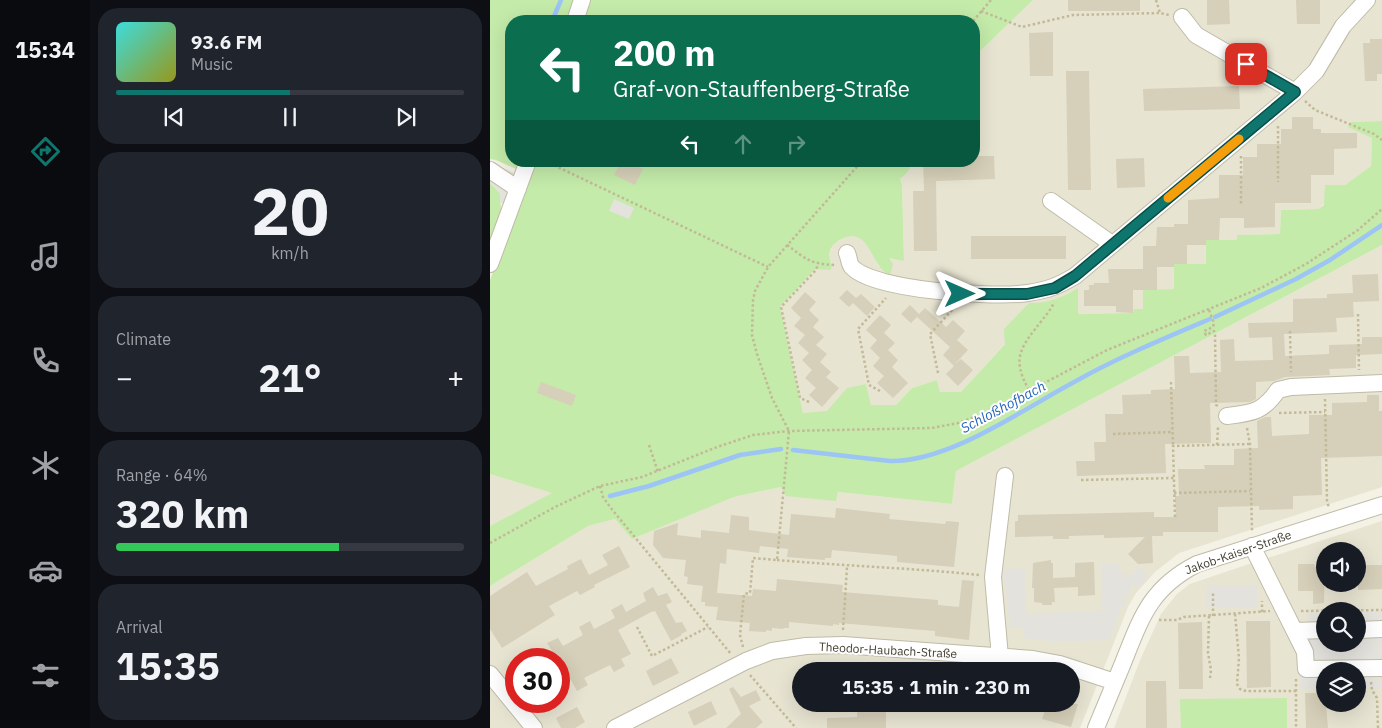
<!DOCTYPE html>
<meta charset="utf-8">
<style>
:root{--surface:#171b24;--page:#20242c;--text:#f1f3f6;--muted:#9ea1a6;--line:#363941;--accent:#0f766e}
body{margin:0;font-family:"IBM Plex Sans",sans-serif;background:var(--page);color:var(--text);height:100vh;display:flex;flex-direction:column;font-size:19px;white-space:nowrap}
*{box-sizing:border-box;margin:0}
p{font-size:16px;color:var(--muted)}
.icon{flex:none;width:28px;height:28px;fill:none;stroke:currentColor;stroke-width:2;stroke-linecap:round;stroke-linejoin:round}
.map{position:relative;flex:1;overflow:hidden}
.drawer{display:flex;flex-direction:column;gap:8px;padding:8px;background:#0d0f14;width:400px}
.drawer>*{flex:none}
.banner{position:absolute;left:15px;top:15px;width:475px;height:152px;border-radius:20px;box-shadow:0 5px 20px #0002;background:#0b6e4f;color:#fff;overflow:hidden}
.fabs{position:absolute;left:826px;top:542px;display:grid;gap:10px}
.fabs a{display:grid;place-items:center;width:50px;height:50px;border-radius:50%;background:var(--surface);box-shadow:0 5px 20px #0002;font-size:25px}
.speed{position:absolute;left:15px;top:648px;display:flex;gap:10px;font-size:25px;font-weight:700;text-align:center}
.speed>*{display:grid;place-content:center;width:65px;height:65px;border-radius:50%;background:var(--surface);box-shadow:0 5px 20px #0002;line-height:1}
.speed .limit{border:8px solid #d22;background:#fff;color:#111}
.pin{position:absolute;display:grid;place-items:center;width:42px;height:42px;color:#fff;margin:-21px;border-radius:10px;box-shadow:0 2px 8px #0006}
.me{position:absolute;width:55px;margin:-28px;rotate:90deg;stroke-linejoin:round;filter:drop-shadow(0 0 4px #0008)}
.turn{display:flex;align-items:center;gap:18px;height:105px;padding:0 25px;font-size:22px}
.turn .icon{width:65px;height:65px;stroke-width:2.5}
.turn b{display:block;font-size:35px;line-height:42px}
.lanes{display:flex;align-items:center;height:48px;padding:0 25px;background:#0003;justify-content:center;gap:25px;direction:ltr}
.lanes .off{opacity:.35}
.big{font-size:38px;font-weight:800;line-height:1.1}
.drawer .card{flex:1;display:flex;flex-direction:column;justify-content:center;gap:8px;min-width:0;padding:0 18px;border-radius:20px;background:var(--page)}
.drawer .dial{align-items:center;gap:0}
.dial b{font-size:65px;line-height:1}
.song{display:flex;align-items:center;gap:15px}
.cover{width:60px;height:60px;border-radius:8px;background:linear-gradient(135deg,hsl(180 70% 55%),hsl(60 70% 35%))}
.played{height:5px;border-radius:2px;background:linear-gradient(90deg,var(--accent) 50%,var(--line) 50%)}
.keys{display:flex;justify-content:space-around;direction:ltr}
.heat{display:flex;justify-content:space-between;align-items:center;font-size:28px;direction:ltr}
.charge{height:8px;border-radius:4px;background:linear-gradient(90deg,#34c759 64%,var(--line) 0)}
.trip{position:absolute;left:302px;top:662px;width:288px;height:50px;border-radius:25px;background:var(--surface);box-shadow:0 5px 20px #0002;font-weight:800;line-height:50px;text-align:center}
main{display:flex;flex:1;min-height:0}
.dock{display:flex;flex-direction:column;width:90px;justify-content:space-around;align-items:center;background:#090b0e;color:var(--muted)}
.dock .icon{width:35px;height:35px}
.dock .active{color:var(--accent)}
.dock b{font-size:22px;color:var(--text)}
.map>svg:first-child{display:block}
</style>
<main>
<nav class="dock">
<b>15:34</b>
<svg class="icon active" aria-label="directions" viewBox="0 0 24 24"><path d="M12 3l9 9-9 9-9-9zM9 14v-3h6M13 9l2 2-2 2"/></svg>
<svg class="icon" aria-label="music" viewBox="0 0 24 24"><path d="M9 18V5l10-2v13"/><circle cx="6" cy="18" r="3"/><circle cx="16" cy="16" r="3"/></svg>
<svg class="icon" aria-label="phone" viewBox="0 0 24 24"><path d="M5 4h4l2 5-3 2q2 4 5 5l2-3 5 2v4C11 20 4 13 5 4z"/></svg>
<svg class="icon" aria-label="climate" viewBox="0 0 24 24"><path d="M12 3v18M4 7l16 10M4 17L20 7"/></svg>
<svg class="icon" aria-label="car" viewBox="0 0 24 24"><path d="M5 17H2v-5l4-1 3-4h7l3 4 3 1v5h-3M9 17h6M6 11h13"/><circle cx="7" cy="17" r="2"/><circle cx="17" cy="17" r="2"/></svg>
<svg class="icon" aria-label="filters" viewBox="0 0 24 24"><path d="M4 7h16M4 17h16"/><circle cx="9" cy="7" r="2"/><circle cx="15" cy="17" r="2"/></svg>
</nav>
<section class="drawer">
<div class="card">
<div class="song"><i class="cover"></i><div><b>93.6 FM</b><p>Music</p></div></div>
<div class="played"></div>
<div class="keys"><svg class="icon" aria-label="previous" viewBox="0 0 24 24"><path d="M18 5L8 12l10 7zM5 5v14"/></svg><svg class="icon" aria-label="pause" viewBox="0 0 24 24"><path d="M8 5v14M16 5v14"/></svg><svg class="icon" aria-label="next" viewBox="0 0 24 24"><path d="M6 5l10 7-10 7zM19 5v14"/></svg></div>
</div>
<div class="card dial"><b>20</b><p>km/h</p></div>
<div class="card"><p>Climate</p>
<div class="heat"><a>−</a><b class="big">21°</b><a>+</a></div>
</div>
<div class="card"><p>Range · 64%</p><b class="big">320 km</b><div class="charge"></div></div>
<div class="card"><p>Arrival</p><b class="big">15:35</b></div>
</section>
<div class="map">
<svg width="892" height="728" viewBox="0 0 892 728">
<rect width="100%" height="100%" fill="#f4f1e5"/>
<path fill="#e8e4d2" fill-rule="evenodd" d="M543,0H892V121L863,122L882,138L881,166L855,185L828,209L791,210L790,234L748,235L747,240H716V264H684V289L667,290L653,309L644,313L587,314L588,288L565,300L551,304L471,392H450L447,380L422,388L406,405H381L376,384L357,389L337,412L313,413L290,307L325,269L342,265L340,257V251L345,243L352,239L359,236L369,237L374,240L389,267L399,258L414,260L412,185L410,179L417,173L424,161H484V57Z
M892,245V487L689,553L665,572L646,593L638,607L590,728H0V586L98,526L125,519L142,539L244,497L291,487L346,500L348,492L462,504L466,471ZM26,659H69V701H26ZM311,671H581V704H311Z
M0,474L63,493L0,526Z
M892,521V728H624L651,658L671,614L687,594L700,584L759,564ZM835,551H868V584H835ZM835,611H868V644H835ZM835,671H868V704H835Z"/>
<path fill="#c4ebaa" d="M0,0H543L484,57V21H21V161H424L417,173L410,179L412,185L414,261L399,258L403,264L400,275C379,266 381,228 354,238C348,240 342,245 340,251C338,258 343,263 341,270L325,269L290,307L313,413L337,411L357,388L376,384L381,405H406L422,388L447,380L450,392H471L515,344L514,329L539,303C558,304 572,297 588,288V314L643,313L644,309H653V290L684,289V264H716V240H747V235L790,234L791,210L828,209L834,205L835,185H855L881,166L882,138L858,127L862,122L892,121V245L466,471L462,504L348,492L346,501L296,496L291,487L244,497L142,539L125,519L98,526L0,586V526L62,493L0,474V280L40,175L6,160L0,159Z
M0,183L10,193L11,210L0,241Z
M797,698V728H691L690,699Z"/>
<path fill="#e4e2dd" d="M0,163L28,174L16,207L10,201V193L0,183Z
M124,199L144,208L139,219L119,211Z
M612,563H630L631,575L646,574V566L659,575L648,588L641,584L640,596H636L635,607H630V618H626V629H621V640L570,642L533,638L534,628L520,627L513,569L535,568L536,614L611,611Z
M717,585L767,586V608L716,607Z
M892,611V687L868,688V671H835V689H810V660L819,659L818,613L835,612V644H868V612Z"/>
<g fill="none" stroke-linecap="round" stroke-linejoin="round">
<path stroke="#9cc4f5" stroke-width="4.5" d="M62,21L71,0
M725,317L806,279L840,260L892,225
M303,450L400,461C460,462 533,409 586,381C629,357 675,338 720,319
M120,496L159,486L250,455L291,449"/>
</g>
<path fill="#d6cfb9" d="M578,0H650V11H578Z
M717,0H739L740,24L717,25Z
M806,0H830V24H807Z
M563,32V76H540L539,33Z
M880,39H892V74H887V81H875L873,43H880Z
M576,71H599L601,190H578Z
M749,86L750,109L654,111L653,89Z
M802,117H823V129H831V133H867V148L844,149V175H821V203H785V227L754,228V218H730L729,240H716V245H697V264H684V267H667V290H643V313L626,312V306H594V290H599V285H604V283H619L618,269H653V246H666L667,227H684V224H698V200L729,198V175H753V157H767V144H791V129H802Z
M484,156H504L505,179L446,181L447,251H424L423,191H434L433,161H484Z
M654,158L655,187L627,188L626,159Z
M131,161H137L153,169L145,185L124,175Z
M481,236H576V259H481Z
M888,274L889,301L863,302L864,317L846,318L847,332L794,334L795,356L839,354V345L872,344V337H892V354L866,355V368L839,369L840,375L795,377L784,381L766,382V399L760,402L720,403L721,443L675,444L676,473L587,476L586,461H605L604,442H616L615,414H633L632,395L661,394V390L685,389L684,356H699L700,373L731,372L730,340L744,339L745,361L783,360L782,337L759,338L758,323L803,322V299L837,298V294L863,293L862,275Z
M357,290L366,298L371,294L385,307L377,316L363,303L359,307L349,298Z
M315,292L326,302L319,310L329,320L323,327L334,337L326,345L337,354L330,362L341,372L336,377L349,388L332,407L319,395L326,388L315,378L322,370L312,360L319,353L308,343L315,335L304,326L311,318L301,308Z
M420,305L429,314L435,308L456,327L463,320L475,331L467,340L478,350L464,365L471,359L483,370L468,386L456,374L464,366L453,355L460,347L427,317L429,315L421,323L411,314Z
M390,315L401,325L394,333L405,343L398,350L408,360L402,367L418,383L403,398L387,383L394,376L383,366L390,358L380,348L387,340L376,330Z
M51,382L86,395L82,406L47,393Z
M877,395H889V411H892V456L831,458L832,495L803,496V509L769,510V506L728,507V532H673V536H662L663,563L648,564L638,554L655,537L614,538V535L579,536V539H563V536L525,537V521H528V515L664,512V517H686L685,496H689L688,469H715L714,465H744V449L768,448L767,421L775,417H781L782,436L819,434V415H842V403L877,402Z
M346,508L400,514L399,519L455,524L456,521L469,522L464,567L407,562V556L342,550L341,558H335V560L297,557L298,549L270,546L269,553L237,549L236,564L230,563L227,593L262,596L263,589L286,591L287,579L353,585L352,592L448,600V605L469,607L472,580L484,581L479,640L445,636V631L349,623V625L343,624V626L299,622V628H294L293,629L282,628V631L276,630V632L259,631L260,623L226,620L228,607L215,606V602H211L213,586L197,584L198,577L194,576L196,560L173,558L163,545L164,531L188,523L187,535L211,538V530L239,533L241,515L259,517V530L299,535L301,514L345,518Z
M129,546L140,567L104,585L105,587L90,595L87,591L59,606L65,615L12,648L0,629V596L37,572L46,586L78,569L77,566L91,559L99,575L118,565L112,555Z
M561,560V563H563V578L585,577V563L604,562L605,595L588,596V587L564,588L565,602H562V605H552V603L544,602V588H542L543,563Z
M808,564H824L825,567L835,566L834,603L823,604V591H808Z
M868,565H892V589L868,590Z
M163,587L168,596L177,593L182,602L176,605L186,623L192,622L197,631L191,634L192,635L181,641L165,611L161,612L128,630L141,654L131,659L135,666L124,672L120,665L94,678L98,685L87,691L69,659H48L62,651L57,643L68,638L73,646L93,635L89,627L100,621L104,629L125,618L121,610L132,604L136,612L156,601L153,593Z
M756,621H780L781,687L757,688Z
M712,622L713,689H689L688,623Z
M181,658L189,673L163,686L156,671Z
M656,681H676L677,728H656Z
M243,687L251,697L266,690L271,700L259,706L273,722L266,728H236L251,714L239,689Z
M815,693H835L838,728H816Z
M221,701L227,714L204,726L198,712Z
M367,704H396V728H337V718L367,717Z
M557,704H588L581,727L552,719Z
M87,707L95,722L85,728H71L66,718Z"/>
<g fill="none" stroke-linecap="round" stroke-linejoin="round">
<defs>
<path id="minor" d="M692,17L706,35L805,92
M85,21L92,0
M0,170L28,189
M561,201L622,244
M357,253C359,257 359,264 362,267C384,291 506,298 538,293C558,290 568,286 585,276L805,92L826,71L853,26L877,0
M0,264L38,161
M737,416C763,413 773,412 788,390L801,387L892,383
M762,546L815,652L816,669L892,668
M868,630L892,629
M805,631L835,630
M510,657L503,577L515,476
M0,674L44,728
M125,728L256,661L282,651L316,646L353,645L543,659L570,664L625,682
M606,728C615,706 624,685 633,663C651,618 660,588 707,564L892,505"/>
</defs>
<use href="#minor" stroke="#bfbba7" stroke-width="18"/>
<path stroke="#c2b997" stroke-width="2.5" stroke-dasharray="2.5 2.5" stroke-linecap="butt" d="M666,0L670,13L679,15
M491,11L532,27L583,15L670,13
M483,21L501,0
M815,101L825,110L884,134L892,140
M788,126V182
M751,156V205
M55,161L278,267
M297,245C316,259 320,264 345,265
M719,310L724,323L723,327L714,331L716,335L724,331L725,335L726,405L728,406
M868,314L869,370
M800,331L801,372
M448,373L440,334L465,307
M681,382L683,446
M539,390C520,357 532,346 553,319C557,314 562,308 564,302
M390,391L379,385L368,329L396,298
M835,399L837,501L839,508
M319,402L310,398L291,307L326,270L328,264
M789,413L835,412
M757,428L760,444L762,532
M623,434L683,432
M159,445L168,472
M727,445L728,427
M591,480L684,478
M110,486L113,497L120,507L241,654
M684,493L760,491
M685,517L683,446L760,444
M0,543L65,507L110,486L152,477L227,447L263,435L299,431L442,428L468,423L501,411L617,350L771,288L816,264L868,230L892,209
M287,560C355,566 422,568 490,575
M811,611L892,610
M772,612V601
M745,614L749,658L747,684L750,689L756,691H806
M719,616L718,653L721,670L720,678
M723,616V593
M669,620H687L694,617L780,611
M147,627L162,656L218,627
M353,630L357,567
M253,647L250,635L254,594L260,593L263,558L287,560L299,431L282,398L267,354L262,335L263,300L265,291L278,267L372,161
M260,675L306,728
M806,679V728
M881,682L882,690L887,698L888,728"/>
<use href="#minor" stroke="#fff" stroke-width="16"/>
</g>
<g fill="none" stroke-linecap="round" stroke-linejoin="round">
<defs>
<path id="route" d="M470,294H537L565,288L585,276L805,92L756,64"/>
</defs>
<use href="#route" stroke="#0a4d48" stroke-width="12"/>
<use href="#route" stroke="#0f766e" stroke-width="9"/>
<path stroke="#f59e0b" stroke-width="9" d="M678,198L749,139"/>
</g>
<g text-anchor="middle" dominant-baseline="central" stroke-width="4" stroke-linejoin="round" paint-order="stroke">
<g font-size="12" fill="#464234" stroke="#fff">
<text transform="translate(748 552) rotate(-19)">Jakob-Kaiser-Straße</text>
<text transform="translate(398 650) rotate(3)">Theodor-Haubach-Straße</text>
</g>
<g font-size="14" font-style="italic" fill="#2665b9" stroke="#fff">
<text transform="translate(513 407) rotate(-28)">Schloßhofbach</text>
</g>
</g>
</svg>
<div class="fabs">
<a><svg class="icon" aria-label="sound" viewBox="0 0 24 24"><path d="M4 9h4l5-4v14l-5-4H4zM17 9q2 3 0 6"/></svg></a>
<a><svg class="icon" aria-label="search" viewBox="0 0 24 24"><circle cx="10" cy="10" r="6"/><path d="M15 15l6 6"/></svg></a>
<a><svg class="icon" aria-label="layers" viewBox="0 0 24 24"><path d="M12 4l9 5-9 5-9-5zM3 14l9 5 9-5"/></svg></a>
</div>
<div class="speed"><div class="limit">30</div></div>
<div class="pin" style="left:756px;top:64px;background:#d93025"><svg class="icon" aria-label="arrive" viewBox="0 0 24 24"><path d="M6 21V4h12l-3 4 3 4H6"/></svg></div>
<svg class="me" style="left:470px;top:294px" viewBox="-20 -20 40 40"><path d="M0-17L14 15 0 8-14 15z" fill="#0f766e" stroke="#fff" stroke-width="4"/></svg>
<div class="trip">15:35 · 1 min · 230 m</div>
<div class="banner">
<div class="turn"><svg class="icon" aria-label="left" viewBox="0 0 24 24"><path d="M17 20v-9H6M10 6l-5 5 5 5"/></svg><div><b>200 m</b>Graf-von-Stauffenberg-Straße</div></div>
<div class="lanes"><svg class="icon" aria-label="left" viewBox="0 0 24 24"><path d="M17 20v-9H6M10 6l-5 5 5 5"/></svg><svg class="icon off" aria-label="ahead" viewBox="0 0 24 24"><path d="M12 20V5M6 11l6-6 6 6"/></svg><svg class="icon off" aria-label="right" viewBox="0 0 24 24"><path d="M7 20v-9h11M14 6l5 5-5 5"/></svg></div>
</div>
</div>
</main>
